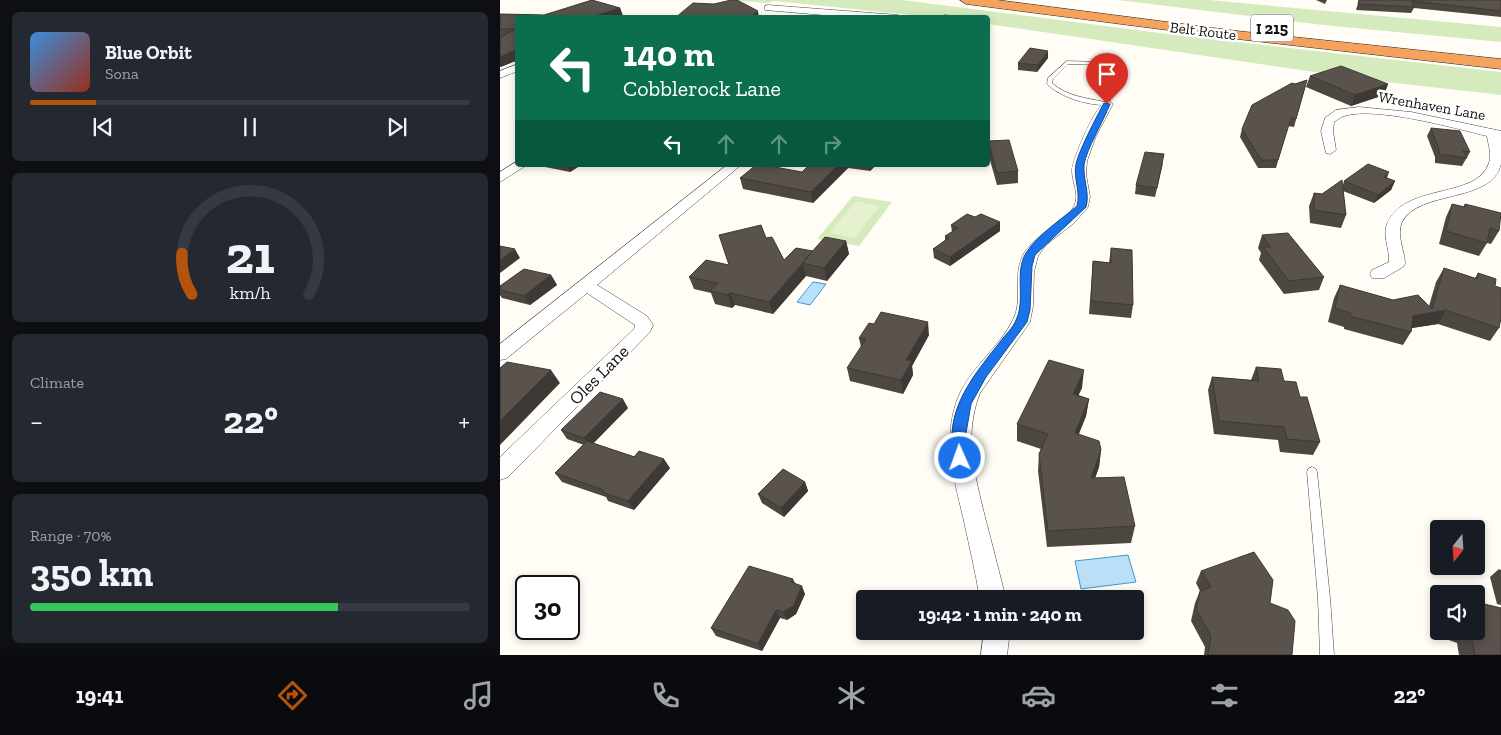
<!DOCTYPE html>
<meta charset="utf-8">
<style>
:root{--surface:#171b24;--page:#242831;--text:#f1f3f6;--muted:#9ea1a6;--line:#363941;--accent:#b45309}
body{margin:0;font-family:"Zilla Slab",serif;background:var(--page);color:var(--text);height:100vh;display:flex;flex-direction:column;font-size:19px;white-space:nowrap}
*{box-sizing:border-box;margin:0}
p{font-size:16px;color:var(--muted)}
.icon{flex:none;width:28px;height:28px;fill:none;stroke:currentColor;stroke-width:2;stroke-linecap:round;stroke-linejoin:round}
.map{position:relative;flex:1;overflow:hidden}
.details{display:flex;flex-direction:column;gap:12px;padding:12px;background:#0d0f14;width:500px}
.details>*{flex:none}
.top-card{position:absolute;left:15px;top:15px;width:475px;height:152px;border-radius:5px;box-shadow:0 2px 8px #0003;background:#0b6e4f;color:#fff;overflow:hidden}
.needle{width:32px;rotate:197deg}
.tools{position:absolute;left:930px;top:520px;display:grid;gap:10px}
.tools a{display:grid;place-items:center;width:55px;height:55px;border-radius:5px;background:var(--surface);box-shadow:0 2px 8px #0003;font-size:25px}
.speed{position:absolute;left:15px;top:575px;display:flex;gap:10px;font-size:25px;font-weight:700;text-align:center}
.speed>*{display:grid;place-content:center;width:65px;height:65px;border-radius:50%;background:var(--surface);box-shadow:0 2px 8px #0003;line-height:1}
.speed .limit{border:2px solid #111;border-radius:8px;background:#fff;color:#111}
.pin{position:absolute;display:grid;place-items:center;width:42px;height:42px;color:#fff;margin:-51px -21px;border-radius:50% 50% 50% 0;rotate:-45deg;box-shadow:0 0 5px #0007}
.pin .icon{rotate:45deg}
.me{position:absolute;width:55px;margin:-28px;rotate:358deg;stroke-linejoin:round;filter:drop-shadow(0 0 4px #0008)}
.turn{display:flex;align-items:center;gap:18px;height:105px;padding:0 25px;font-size:22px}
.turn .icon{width:65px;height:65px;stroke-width:2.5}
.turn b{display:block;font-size:35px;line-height:42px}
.lanes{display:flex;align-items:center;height:48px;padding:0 25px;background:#0003;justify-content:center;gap:25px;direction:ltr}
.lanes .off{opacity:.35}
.big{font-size:38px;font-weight:700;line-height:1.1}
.details .card{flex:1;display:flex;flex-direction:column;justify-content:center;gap:8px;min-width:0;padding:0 18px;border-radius:8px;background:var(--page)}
.details .dial{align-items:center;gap:0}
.dial svg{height:130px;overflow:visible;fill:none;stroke:var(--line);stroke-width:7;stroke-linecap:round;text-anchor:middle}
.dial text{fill:var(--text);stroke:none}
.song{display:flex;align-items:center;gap:15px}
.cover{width:60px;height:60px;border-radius:8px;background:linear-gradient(135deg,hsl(210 70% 55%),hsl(10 70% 35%))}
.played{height:5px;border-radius:2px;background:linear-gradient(90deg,var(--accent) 15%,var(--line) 15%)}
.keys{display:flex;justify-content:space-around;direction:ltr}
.heat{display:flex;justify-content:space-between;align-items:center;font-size:28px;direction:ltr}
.charge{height:8px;border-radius:4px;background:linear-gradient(90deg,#34c759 70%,var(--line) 0)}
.trip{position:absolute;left:356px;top:590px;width:288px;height:50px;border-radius:5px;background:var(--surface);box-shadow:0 2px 8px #0003;font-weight:700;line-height:50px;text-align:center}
.menu{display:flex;height:80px;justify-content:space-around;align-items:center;background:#090b0e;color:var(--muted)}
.menu .icon{width:35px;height:35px}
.menu .active{color:var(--accent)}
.menu b{font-size:22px;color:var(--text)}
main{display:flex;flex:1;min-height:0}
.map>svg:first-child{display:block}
</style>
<main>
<section class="details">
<div class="card">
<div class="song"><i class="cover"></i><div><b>Blue Orbit</b><p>Sona</p></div></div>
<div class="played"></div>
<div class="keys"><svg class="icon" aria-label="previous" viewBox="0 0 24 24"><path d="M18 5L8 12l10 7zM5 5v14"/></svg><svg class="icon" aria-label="pause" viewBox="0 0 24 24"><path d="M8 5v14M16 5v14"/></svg><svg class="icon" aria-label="next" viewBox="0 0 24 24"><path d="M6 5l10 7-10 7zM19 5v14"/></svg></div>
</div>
<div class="card dial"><svg viewBox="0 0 100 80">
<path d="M14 69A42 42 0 1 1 86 69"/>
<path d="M14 69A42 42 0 0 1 8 44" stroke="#b45309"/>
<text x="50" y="56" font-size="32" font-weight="700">21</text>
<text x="50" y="72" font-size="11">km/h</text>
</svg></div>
<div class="card"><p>Climate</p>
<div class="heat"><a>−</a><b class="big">22°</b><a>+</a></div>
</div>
<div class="card"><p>Range · 70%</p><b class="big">350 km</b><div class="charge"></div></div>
</section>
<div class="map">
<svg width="1001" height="655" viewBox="0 0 1001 655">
<rect width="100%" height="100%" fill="#fffdf5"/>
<path fill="#d5ebbd" d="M231,0H402L675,35L1001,72V95L869,80L488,24V18H442L275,1L267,3Z
M618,0H709L1001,27V42L823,25Z
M353,196L392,202L359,246L317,239Z"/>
<path fill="#e6f2cf" d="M356,201L380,206L354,238L329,233Z"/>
<path fill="#b9e0f7" stroke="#3f96cf" d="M313,282L326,284L310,305L297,302Z
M628,555L636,582L581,589L575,561Z"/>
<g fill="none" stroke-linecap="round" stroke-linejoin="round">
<defs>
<path id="lane" d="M567,61L600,62L618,68L609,105C590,106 561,98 547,84L548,78ZM568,64L600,65L613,70L605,102C586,98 566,96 552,83L553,79Z
M812,467L816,469L817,472L830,598L834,655H820L818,598L807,472L808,469Z"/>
<path id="street" d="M268,5L398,15L402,18H358L265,10V6Z
M18,64V71L0,78V71Z
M607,101L613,104L596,136L587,161L586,174L590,197L588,207L574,223L546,245L538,256L534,272L533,306L530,322L480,393C463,436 475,475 485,517C492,544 499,571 506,599H480C475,571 469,544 463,517C453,475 441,432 461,391C474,365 500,346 513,320C523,301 513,277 522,257C533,234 568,222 575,204C579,193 572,182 572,170C573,158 596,103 607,101Z
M859,107L911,112L1001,131C1001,140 1001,154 1001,164C992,204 919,189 902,222C896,235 905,251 905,264L903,267L884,278H872L870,274L872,270L889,262C890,249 882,236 887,224C904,182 977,200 989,163C992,154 988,144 987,136C954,128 875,106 844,116C841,117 837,120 834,122L833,131L836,150L830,154L826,153L821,131L825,118L836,110Z
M16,162L18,165H27L0,182V172Z
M227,165H241L97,285L147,316L153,325L150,332L8,477L0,480V457L134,329L135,325L87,293L6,359L0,360V344Z
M484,631H510L507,655H481Z"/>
<path id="highway" d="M460,0H497L737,31L1001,59V69L737,39L466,4Z"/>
</defs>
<use href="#lane" stroke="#444" stroke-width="1"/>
<use href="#street" stroke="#444" stroke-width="1"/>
<use href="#highway" stroke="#222" stroke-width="1"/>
<use href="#lane" fill="#fff" fill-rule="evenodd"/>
<use href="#street" fill="#fff" fill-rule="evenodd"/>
<use href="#highway" fill="#f5a25d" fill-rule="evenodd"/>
</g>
<path fill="#4d4742" d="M816,0H827L825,4Z
M859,0H1001V17L914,8L911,13L856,10Z
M120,8L123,16L119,18H18V60L0,67V14L44,15Z
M548,58L537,72L518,70V63Z
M810,76L888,84L884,95L851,106L806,87Z
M807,80L794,127L788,126L776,168H758L740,137L742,129L795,84Z
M931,128L970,152L962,166L935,163V157L927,136Z
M488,141L518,171V183L497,185L488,153Z
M663,163L655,197L635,194L636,185Z
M35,165H81L70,172Z
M309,165H376L370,171L348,168L313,203L243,189L240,178L302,172Z
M889,172L887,178L895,181L891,190L874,203L843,191L846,215L841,228L810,223L809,206L814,193L822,194L843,185L844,181Z
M952,204L963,207L965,204L999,231L991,244L987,243L979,256L939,244L946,217Z
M475,217L500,222V231L450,266L434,258L433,249L445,240V236L452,232L451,225Z
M762,235L824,277L819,290L784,294L759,260L761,253L758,248Z
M346,241L349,254L327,281L306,276L273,314L235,305L232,308L215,304L211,293L194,289L189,277L229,265L284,260Z
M611,248L633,305L631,318L589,314L593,261L609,263Z
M944,268L975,278L978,273L995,286L999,328L990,341L938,324L912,328L911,332L903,345L844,329V327L828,322L834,298L840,285L893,300L929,306L936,282Z
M51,275L57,285L30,305L2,298L0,295V286Z
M429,335L412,366L413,375L403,394L350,381L347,368L361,347L359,338Z
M756,367L784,381L800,397L820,442L813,455L780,452L778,440L714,434L708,390L712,377L751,380Z
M582,388L578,395L589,399L586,416L579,434L601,450L599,467L595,478L635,526L631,543L547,547L538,471L539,454L541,449L517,441V424Z
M128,408L93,443L170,468L134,510L108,501L106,497L62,482L55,473L84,445L67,439L61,430Z
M305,482L308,491L284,517L262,503L258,494Z
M999,569L1001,570V605L997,604L990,577Z
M701,571L770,603L792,655H704L705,647L691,621L695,603L700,591L696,583Z
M293,579L295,583L305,594L296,614L287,620L280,618L262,651L216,636L211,628Z
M945,631H976L1001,655H959L957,643L946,639Z"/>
<path fill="#3f3936" d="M120,8L123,16L119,18H89Z
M258,11L259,18H248Z
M18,49V60L1,67L0,65V57Z
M548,51V58L537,72L538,65Z
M888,84L884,95L851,106L855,95Z
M67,165H81L70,172Z
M338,165H348V168L313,203L311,192Z
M369,165H376L370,171Z
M895,181L891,190L874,203L878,195Z
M500,222V231L450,266V257Z
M346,241L349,254L327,281L324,268Z
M15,249L20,258L0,273V260Z
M303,264L306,276L273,314L269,302Z
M51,275L57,285L30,305L24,296Z
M230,293L235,305L232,308L228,295Z
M946,310L938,324L905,329L913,316Z
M428,322L429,335L412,366L413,375L403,394L401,380L406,360Z
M51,370L60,383L0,445V421Z
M584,370L582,388L571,411L573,394Z
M123,399L128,408L90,447L84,438Z
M589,399L586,416L572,450L575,433Z
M601,450L599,467L589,495L591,478Z
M164,459L170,468L134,510L128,501Z
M305,482L308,491L284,517L281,508Z
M302,586L305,594L296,614L287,620L283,612Z
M276,610L280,618L262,651L258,644Z"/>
<path fill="#5a524d" stroke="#3f3936" d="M92,0L120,8L89,18H18V49L0,57V37L16,29H0V14L44,15Z
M231,0H237L258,11L248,18H175L193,3L214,4Z
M859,0H1001V11L912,1L914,7L858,4Z
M444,15L466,17L465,18H441Z
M530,48L548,51L538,65L518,63Z
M841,66L888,84L855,95L810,76Z
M807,80L796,119L791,118L778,160H761L742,129L752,105L792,83L795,84Z
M931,128L960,131L970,152L963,151L967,158L939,154V149Z
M509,140L518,171L497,173L488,141Z
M645,152L664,154L657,188L636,185Z
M868,164L889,172L884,177L895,181L878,195L844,181Z
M256,165H264L302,172L309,165H338L311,192L240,178Z
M842,180L846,215L814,210V193L822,194Z
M952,204L965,207V204L1001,213L999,231L990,228L987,243L946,231Z
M467,214L475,217L481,214L500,222L450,257L433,249L449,238L445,236L458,228L451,225Z
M261,225L266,238L272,237L284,260L296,248L313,251L269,302L230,293L228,295L210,291L218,283L189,277L206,260L229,265L219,235Z
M788,233L824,277L789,281L763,247H771L762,235Z
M325,237L346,241L324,268L302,263Z
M0,246L15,249L0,260Z
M611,248L632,250L633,305L591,301L593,261L611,263Z
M944,268L977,279L978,273L996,279L995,286L1001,288V318L999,328L946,310L913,316L911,332L850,316L851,313L835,308L840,285L893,300L918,295L932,309Z
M24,269L51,275L24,296L0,290V286Z
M381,312L428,322L406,360L412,361L401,380L347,368L366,339L359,338L369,323L374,324Z
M549,360L584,370L573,394L589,399L575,433L599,441L601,450L591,478L624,477L635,526L548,531L539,454L548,434L517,424Z
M7,362L51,370L0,421V368Z
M756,367L781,369L784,381L796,382L800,397H807L820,442L787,439L784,427L719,421L712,377L759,381Z
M100,392L123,399L84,438L61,430Z
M87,441L134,457L139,451L164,459L128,501L102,492L104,490L55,473Z
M283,469L305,482L281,508L258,494Z
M754,552L773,580L770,603L788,610L795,621L792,655H708L711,636L696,609L700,591L711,587L701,571Z
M249,566L293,579L291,582L302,586L293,606L283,612L276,610L258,644L211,628Z
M976,602L1001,608V655H975L970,631H976Z"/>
<path fill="#1a73e8" stroke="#114b97" d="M604,103L610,104C604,120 586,150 584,165C583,180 590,193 586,207L535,255L532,266L530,310L527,322L486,377L471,404L466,433L467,458L465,462L460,463L455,462C452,455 453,447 452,439C451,401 478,370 500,342C505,335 513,328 516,320C526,300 514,272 526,253C538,234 561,220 577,206C581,192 573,178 576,164C579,150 597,116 604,103Z"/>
<g text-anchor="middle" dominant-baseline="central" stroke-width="5" stroke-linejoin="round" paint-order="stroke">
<g font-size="15" fill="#111" stroke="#fff">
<text transform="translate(703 31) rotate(7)">Belt Route</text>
<text transform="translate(932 106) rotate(10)">Wrenhaven Lane</text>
</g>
<rect fill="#fff" stroke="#585858" stroke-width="1" x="751" y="14.5" width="42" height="27" rx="4"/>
<g font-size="16" font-weight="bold" fill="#111">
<text x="772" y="28">I 215</text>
</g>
<g font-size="18" fill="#111" stroke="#fff">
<text transform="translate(99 375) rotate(-45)">Oles Lane</text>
</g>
</g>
</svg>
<div class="tools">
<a><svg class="needle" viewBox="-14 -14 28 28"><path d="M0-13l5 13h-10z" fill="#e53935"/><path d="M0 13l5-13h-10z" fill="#9ea1a6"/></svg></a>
<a><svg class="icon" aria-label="sound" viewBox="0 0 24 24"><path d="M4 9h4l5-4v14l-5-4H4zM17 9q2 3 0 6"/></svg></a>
</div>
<div class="speed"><div class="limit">30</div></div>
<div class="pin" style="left:607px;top:104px;background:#d93025"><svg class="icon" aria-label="arrive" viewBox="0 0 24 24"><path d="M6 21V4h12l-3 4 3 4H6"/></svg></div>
<svg class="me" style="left:460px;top:458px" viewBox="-20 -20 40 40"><circle r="17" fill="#1a73e8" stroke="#fff" stroke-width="3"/><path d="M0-11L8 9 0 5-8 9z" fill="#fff"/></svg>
<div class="trip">19:42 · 1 min · 240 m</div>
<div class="top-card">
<div class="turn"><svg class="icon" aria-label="left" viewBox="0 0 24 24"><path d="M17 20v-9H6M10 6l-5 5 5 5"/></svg><div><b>140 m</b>Cobblerock Lane</div></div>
<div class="lanes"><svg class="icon" aria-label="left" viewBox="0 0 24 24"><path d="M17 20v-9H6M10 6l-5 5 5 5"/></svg><svg class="icon off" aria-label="ahead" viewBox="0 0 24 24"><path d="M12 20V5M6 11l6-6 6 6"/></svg><svg class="icon off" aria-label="ahead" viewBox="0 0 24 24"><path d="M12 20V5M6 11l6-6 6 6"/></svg><svg class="icon off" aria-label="right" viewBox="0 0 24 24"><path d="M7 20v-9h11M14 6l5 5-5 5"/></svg></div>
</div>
</div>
</main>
<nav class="menu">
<b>19:41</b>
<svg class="icon active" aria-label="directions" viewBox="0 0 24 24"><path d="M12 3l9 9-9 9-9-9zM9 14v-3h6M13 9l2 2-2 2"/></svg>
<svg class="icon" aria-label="music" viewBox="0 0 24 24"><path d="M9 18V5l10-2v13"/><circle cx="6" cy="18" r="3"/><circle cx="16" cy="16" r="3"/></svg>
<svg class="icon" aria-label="phone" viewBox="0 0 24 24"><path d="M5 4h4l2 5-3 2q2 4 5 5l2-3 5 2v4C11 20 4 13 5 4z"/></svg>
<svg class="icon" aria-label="climate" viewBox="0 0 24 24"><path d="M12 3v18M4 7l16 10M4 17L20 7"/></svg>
<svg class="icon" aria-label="car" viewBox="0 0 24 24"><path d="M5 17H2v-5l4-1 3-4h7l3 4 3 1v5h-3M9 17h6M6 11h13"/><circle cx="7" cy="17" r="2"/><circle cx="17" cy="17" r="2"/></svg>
<svg class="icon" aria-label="filters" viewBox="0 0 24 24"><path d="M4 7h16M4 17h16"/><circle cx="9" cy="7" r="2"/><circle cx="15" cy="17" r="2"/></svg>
<b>22°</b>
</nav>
